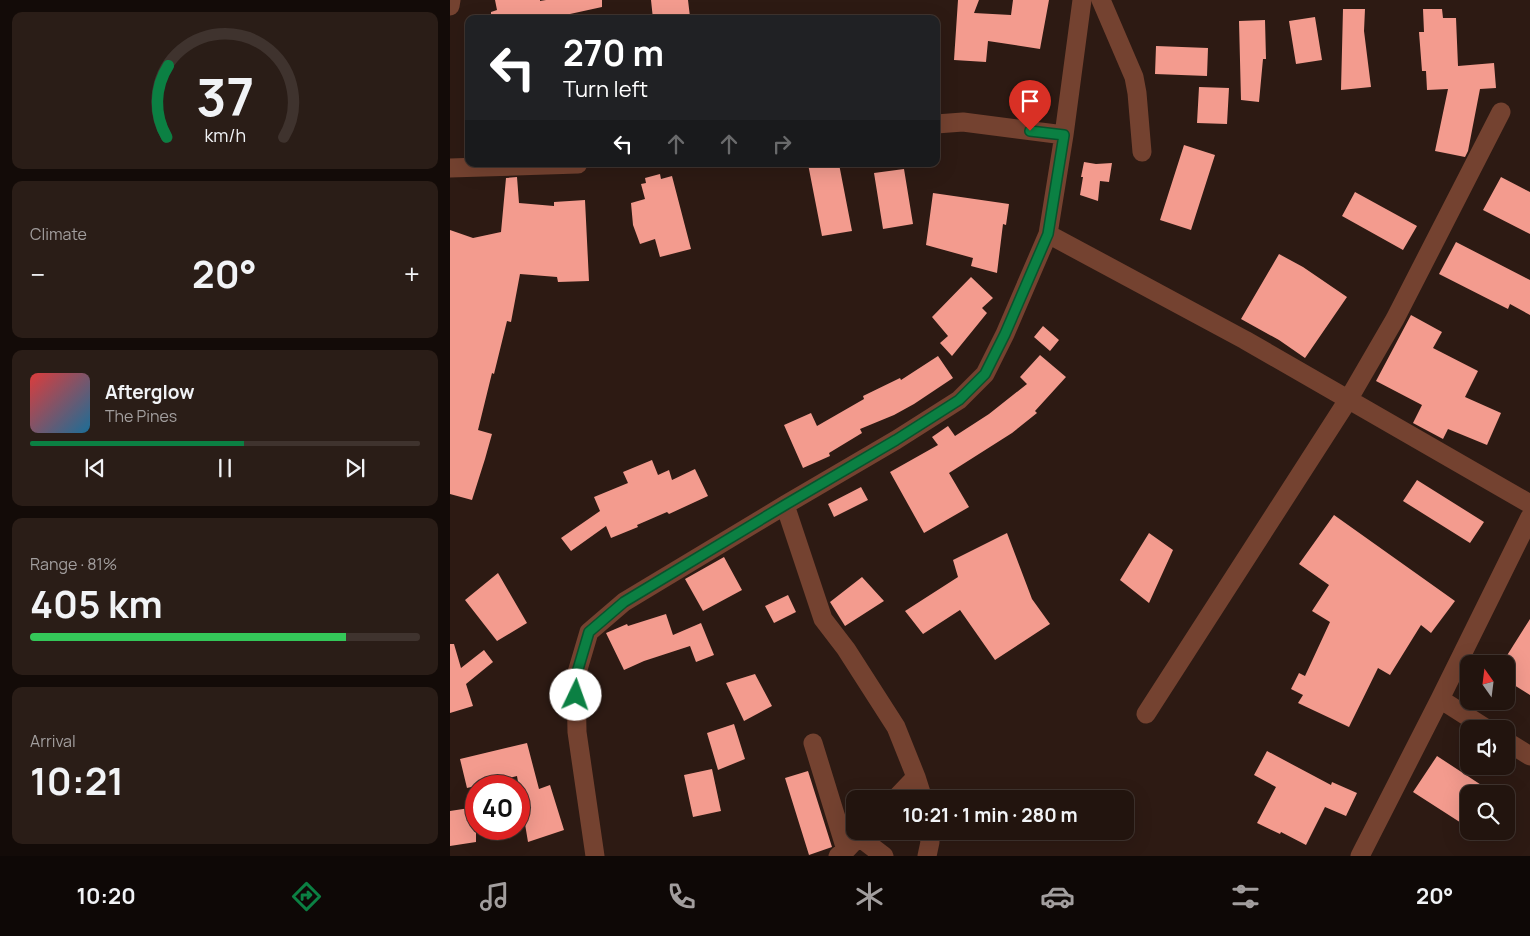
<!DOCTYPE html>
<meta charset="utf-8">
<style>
:root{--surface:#22140e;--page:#2a1d17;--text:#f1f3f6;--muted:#a29e9e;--line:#3f332e;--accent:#0b8043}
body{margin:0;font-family:Manrope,sans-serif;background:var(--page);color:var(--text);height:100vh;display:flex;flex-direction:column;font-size:19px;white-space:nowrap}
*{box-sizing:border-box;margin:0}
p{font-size:16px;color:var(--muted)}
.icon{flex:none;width:28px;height:28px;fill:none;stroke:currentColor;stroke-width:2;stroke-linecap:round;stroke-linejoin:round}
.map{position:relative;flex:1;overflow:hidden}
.details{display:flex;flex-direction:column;gap:12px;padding:12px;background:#130b08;width:450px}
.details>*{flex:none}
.guide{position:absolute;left:15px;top:15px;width:475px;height:152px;border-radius:10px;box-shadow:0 5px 20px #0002,0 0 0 1px var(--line);background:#202124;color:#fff;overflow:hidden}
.needle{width:32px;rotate:346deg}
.tools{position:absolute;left:1010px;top:655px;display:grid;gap:10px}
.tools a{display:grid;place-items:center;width:55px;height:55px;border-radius:10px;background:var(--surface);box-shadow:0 5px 20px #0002,0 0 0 1px var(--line);font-size:25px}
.speed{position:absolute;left:15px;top:775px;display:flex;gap:10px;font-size:25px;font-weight:700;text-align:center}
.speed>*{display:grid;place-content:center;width:65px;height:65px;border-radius:50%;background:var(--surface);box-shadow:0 5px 20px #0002,0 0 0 1px var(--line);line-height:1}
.speed .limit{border:8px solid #d22;background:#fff;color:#111}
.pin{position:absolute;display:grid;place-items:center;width:42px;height:42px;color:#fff;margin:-51px -21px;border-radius:50% 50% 50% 0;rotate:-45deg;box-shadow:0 0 5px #0007}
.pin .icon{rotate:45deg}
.me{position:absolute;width:55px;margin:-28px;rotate:3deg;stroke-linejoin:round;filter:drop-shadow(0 0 4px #0008)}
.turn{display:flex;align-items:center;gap:18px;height:105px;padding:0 15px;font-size:22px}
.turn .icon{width:65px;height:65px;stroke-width:2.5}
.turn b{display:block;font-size:35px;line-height:42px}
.lanes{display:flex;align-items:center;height:48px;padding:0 15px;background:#0003;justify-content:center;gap:25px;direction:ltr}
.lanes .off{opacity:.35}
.big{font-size:38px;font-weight:700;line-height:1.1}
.details .tile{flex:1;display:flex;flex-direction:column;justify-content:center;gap:8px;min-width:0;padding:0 18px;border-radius:10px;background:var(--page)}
.details .dial{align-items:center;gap:0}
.dial svg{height:130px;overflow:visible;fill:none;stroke:var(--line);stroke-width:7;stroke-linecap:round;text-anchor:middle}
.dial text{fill:var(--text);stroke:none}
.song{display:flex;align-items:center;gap:15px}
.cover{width:60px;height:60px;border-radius:8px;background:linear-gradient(135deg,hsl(0 70% 55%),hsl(200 70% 35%))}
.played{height:5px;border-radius:2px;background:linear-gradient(90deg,var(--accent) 55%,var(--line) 55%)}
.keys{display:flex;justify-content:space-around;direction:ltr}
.heat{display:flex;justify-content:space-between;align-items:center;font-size:28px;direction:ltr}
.charge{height:8px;border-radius:4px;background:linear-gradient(90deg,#34c759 81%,var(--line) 0)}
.trip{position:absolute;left:396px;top:790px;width:288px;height:50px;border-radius:10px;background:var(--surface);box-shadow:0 5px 20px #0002,0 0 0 1px var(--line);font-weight:700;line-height:50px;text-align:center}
.tabs{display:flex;height:80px;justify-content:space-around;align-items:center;background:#0e0806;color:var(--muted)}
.tabs .icon{width:35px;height:35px}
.tabs .current{color:var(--accent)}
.tabs b{font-size:22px;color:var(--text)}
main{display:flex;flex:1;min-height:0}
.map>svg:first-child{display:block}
</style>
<main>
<section class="details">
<div class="tile dial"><svg viewBox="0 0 100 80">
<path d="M14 69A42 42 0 1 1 86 69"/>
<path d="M14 69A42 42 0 0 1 15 25" stroke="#0b8043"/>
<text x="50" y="56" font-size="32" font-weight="700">37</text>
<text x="50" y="72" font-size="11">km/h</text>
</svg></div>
<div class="tile"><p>Climate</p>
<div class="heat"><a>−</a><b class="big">20°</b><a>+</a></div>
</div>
<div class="tile">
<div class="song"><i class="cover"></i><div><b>Afterglow</b><p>The Pines</p></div></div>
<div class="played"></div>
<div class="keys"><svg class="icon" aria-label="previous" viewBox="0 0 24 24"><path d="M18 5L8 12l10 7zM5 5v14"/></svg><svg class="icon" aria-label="pause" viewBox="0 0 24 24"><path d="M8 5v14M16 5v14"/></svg><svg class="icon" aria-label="next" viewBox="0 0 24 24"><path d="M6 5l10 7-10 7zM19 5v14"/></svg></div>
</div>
<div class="tile"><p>Range · 81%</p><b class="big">405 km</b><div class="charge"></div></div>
<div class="tile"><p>Arrival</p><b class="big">10:21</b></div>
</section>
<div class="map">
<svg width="1080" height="856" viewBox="0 0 1080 856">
<rect width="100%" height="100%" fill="#2d1a13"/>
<path fill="#f39b8e" d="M45,0H90V1L96,0H152V7L97,19H41V12L47,10Z
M201,0H238L240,17L226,19H203Z
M508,0H529L524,13L561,15L563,0H599L590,49L538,41L536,62L504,60Z
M893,9H915L914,31L921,87L891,90Z
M973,9H992L993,18H1006L1008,66L1044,63L1046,88L1030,89L1018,151L1015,157L985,151L998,89L977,90L976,71H972L969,32H974Z
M865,17L872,60L846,64L839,21Z
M815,20L816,59H813L809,102L791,100L789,21Z
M706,46L758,48L757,76L705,74Z
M749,87L779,88L777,124L747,123Z
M734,145L765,155L741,230L710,220Z
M634,162L646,164L662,163L659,182L650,181L648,201L630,195L633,177H631Z
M358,164H389L402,231L372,236Z
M454,169L463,224L433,229L424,173Z
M210,174L211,179L222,176L241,249L210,257L205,239L190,244L183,225L181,203L195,199L191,184L196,183L195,178Z
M67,177L69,203L104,206V202L135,200L139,281L108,282L107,277L70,274L61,322L57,321L44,374L42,373L28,430L42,434L35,459L22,500L0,494V230L23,238L51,232L56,178Z
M1051,177L1080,192V234L1033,210Z
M905,192L967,226L953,250L892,216Z
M483,193L559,204L556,225L553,224L547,273L521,266L523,258L476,245Z
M1006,242L1080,280V315L1060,304L1058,309L989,274Z
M829,254L853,267L897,297L855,358L829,340L791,319Z
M521,277L543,298L532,308L537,313L502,356L490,343L498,336L482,317Z
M961,315L992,332L983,348L1028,371L1015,397L1051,413L1037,445L998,429L993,439L963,423L972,405L926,381Z
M593,326L609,340L600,351L584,337Z
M590,355L616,377L585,411L587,413L562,433L499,473L519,507L474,533L440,472L488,445L482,437L498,426L505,436L539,414L577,384L570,377Z
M488,356L503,378L464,404L444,415L410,429L412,433L379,453L380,456L353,468L334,425L361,413L367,426L414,399L413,396L450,378L451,380Z
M202,460L208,475L219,470L222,480L245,469L258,496L219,514L217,512L187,525L188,527L161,538L156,526L121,551L111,538L150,511L144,497L178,483L173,472Z
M967,480L1034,522L1020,543L953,501Z
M411,487L418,500L384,517L378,504Z
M884,515L1005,601L981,633L971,625L940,675L928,668L899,727L848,703L853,695L841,689L849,673L855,676L880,622L862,611L879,585L849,564Z
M557,533L582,599L600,624L545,660L510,610L473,634L455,611L508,577L503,560Z
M699,533L723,550L699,603L670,580Z
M274,557L292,590L253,611L235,579Z
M48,573L77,623L47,641L15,600Z
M412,577L434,601L395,626L380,602Z
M338,595L346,612L324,623L315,606Z
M216,614L223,635L251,623L264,655L246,662L240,646L194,661L174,670L156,633L177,624L178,626Z
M1080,619V695L1056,680V657Z
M0,644H4L11,668L34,650L43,662L16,684L23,706L0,713Z
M305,674L322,706L294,721L276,683Z
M284,724L295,759L268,770L257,733Z
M77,743L89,789L100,785L114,830L78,842L67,776L17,788L10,759Z
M817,751L881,785L882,782L907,793L896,816L875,807L856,845L831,832L830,834L807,823L826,787L804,775Z
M987,756L1045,794H1019V828L963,792Z
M262,769L271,811L243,817L234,775Z
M358,771L382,847L359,855L335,778Z
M26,807V842L0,846V811Z"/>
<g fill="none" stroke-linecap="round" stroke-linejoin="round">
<path stroke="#744230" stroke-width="19" d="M651,0L684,77L687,93L692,152
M0,6L1,0
M486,124L513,122L614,135
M0,168L128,164
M598,234L795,340L1080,504
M335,505L373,619L396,649L446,727L466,777L473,799
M990,699L1037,729
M696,714L898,400L945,319L1051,112
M1056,741L1080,756
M363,743L396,850
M445,799L466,777
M409,837L434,856
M145,856L127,732L126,676L139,632L174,602L335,505L446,440L509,400L535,374L555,334L598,234L614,135L632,0
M388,856L396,850L414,831
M477,856L480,842L478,831
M910,856L990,699L1080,517"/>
</g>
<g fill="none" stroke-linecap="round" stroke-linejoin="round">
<defs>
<path id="route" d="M126,695V676L139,632L174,602L335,505L446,440L509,400L535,374L555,334L598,234L614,135L580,131"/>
</defs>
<use href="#route" stroke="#07532c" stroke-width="12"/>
<use href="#route" stroke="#0b8043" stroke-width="9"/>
</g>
</svg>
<div class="tools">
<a><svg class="needle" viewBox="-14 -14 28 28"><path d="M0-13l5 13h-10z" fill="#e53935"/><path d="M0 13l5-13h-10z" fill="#a29e9e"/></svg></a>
<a><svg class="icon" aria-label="sound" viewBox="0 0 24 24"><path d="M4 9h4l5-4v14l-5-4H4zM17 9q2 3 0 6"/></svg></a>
<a><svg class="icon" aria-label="search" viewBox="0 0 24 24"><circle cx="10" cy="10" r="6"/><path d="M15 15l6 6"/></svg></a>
</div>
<div class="speed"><div class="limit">40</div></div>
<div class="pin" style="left:580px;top:131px;background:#d93025"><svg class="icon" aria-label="arrive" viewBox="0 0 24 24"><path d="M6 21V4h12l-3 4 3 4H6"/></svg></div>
<svg class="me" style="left:126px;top:695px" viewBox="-20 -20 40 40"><circle r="19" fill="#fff"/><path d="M0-13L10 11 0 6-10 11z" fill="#0b8043"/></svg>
<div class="trip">10:21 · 1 min · 280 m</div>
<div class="guide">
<div class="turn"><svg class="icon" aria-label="left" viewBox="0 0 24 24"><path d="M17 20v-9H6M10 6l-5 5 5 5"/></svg><div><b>270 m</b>Turn left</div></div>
<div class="lanes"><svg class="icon" aria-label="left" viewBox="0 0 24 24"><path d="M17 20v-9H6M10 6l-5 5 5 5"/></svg><svg class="icon off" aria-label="ahead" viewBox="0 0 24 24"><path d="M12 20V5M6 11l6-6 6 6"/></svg><svg class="icon off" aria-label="ahead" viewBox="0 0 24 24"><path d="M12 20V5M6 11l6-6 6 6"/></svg><svg class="icon off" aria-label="right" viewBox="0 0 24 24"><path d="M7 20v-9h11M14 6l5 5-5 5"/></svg></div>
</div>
</div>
</main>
<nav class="tabs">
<b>10:20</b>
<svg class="icon current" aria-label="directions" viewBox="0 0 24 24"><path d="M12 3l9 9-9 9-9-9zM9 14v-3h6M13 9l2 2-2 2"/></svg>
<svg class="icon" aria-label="music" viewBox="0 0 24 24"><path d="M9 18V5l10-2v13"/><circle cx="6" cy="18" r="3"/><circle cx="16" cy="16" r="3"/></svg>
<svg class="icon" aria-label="phone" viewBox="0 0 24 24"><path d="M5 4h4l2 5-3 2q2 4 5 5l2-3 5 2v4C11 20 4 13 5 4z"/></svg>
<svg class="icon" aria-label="climate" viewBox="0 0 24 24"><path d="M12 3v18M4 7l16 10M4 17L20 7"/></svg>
<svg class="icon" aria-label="car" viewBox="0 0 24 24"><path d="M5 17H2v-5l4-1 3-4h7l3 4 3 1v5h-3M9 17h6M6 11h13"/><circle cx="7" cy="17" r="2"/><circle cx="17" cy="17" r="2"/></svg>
<svg class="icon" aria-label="filters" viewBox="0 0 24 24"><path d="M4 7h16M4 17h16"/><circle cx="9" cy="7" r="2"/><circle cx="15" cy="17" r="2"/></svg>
<b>20°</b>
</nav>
